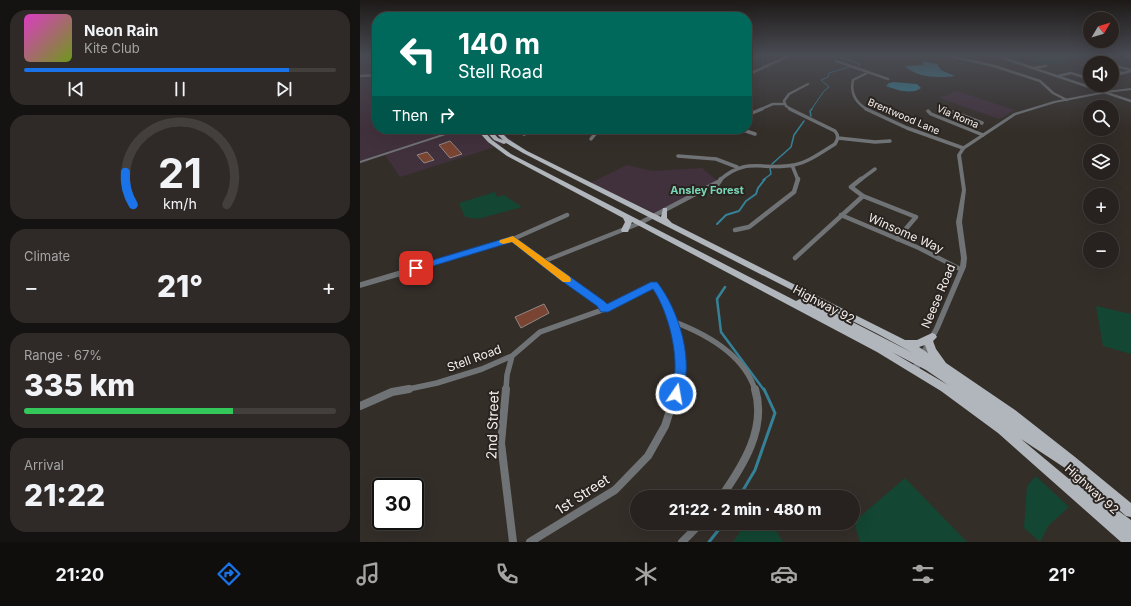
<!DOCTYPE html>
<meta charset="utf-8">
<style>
:root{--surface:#27221f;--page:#2f2a28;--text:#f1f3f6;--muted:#a4a4a4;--line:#433f3d;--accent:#1a73e8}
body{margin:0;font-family:Inter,sans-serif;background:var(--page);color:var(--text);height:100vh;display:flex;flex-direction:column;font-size:15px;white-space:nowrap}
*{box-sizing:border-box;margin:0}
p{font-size:13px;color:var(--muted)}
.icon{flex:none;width:22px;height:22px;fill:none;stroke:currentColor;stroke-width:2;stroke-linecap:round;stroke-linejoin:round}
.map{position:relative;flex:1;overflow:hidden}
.details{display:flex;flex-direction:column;gap:10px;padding:10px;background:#151311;width:360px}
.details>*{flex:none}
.banner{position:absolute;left:12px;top:12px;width:380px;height:122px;border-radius:16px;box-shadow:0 4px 16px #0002,0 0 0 1px var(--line);background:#00695c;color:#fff;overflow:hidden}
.needle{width:26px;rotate:52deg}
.tools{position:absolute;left:723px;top:12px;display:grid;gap:8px}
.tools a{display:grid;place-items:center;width:36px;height:36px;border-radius:50%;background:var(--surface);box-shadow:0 4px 16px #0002,0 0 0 1px var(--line);font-size:20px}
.speed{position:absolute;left:12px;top:478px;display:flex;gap:8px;font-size:20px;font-weight:700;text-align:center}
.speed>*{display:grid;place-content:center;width:52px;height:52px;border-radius:50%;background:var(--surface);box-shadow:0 4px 16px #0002,0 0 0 1px var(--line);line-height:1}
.speed .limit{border:2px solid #111;border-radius:6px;background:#fff;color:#111}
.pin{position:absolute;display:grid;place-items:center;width:34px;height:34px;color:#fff;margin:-17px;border-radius:8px;box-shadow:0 2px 6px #0006}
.me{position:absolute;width:44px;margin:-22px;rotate:12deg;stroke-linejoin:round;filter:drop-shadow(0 0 3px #0008)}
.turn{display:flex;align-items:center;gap:14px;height:84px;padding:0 20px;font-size:18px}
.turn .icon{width:52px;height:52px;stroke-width:2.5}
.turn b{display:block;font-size:28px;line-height:34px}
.then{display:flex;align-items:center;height:38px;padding:0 20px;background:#0003;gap:8px;font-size:15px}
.big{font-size:30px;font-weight:800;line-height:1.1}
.details .card{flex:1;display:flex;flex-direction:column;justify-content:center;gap:6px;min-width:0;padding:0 14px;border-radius:16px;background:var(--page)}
.details .dial{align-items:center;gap:0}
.dial svg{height:104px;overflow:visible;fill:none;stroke:var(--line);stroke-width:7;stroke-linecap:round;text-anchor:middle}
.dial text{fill:var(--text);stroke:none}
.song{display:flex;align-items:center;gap:12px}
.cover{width:48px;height:48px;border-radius:6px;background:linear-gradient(135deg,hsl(310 70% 55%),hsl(80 70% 35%))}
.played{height:4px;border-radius:2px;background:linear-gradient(90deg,var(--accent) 85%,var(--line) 85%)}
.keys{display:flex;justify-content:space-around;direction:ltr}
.heat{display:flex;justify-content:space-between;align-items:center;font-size:22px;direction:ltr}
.charge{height:6px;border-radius:3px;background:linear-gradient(90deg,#34c759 67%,var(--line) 0)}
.trip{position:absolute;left:270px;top:490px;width:230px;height:40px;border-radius:20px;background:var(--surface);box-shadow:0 4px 16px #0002,0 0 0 1px var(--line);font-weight:800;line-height:40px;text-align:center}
.tab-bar{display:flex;height:64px;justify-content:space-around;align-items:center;background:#100e0c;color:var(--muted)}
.tab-bar .icon{width:28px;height:28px}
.tab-bar .on{color:var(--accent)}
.tab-bar b{font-size:18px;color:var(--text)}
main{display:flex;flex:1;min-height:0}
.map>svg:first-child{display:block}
</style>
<main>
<section class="details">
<div class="card">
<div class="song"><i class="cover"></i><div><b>Neon Rain</b><p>Kite Club</p></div></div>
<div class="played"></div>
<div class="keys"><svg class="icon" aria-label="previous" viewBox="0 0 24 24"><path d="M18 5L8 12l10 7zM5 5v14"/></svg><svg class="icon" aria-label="pause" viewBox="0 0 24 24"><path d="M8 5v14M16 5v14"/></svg><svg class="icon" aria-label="next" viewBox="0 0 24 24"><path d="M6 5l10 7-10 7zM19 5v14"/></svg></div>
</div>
<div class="card dial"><svg viewBox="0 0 100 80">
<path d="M14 69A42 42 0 1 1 86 69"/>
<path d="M14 69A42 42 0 0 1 8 44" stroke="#1a73e8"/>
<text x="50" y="56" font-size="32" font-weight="700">21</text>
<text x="50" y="72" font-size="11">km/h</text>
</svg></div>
<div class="card"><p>Climate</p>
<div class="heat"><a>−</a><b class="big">21°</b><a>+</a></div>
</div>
<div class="card"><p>Range · 67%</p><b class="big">335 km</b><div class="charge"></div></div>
<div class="card"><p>Arrival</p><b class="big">21:22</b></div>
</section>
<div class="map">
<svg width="771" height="542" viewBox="0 0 771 542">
<rect width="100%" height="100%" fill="#342e29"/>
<path fill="#41313d" d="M0,55H17V129H136L154,141L40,177L25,155L0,164Z
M597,91L655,110L639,119L579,98Z
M267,165L292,171L342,168L359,182L299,215L230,183Z"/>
<path fill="#134633" d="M683,55H708L707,63C694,66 679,65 667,58H679Z
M135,192L137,197L144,195L162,207L118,219L105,217L99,203Z
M736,306L771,314V354L743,346Z
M676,476L709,507L689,525L680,542L664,528L667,486Z
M545,478L607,542H500L496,529V520Z
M386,523H411L423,542H373Z"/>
<path fill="#358197" d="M562,61L577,64L581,70L595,76C579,78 557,78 545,66L564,65Z
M534,82L557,84L561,88C552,95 537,90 526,86L529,83Z"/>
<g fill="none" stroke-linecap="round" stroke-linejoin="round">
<path stroke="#358197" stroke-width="1" d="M464,55L486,59L499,64V66
M451,110L464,91L469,87L461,80L468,77L469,73L489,67"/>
<path stroke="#358197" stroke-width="1.5" d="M451,116L450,111L452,109
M412,164L431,147L434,135L444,121
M403,180L411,174L410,168"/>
<path stroke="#358197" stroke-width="2" d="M357,224L366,215L379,211L386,201L396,194L398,188L405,179"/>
<path stroke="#358197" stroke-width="2.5" d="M365,287L357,299L361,332L404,390"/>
<path stroke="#358197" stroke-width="3" d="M379,497L395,470L415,413L404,389
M349,542L364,523"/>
</g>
<path fill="#7a4432" stroke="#918885" d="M90,141L102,154L90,158L79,145Z
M67,152L74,160L64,163L57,155Z
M184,304L189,313L161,328L155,317Z"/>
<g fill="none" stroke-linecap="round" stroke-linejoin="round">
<path stroke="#707375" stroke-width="2.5" d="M585,55L634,66L680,81L693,93L707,100
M634,55L771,101
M764,55L771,57
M476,61L528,79
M733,63L731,61L733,58H745L758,55
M752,65L771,70
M730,66H727L730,69
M673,68L686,66
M752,70L762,73
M387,75L431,55
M0,76L17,75
M698,76L711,73L730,79
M752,76L771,71
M399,110L413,104H425
M432,110L426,106L424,101L429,94L448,84
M508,110C496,103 490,93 493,80L509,72"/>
<path stroke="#707375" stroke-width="3.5" d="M506,109L547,128L603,148
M568,111L571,114L623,135
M593,112L622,123
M387,115L402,109
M380,129L395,134
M344,133L355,129
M164,134L177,129
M478,138L515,142L530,141
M231,139L239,129
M318,156L356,159L377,167
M432,165L438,180
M360,180C386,156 404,171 434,165C449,162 462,152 475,144C478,139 479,136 475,131L430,109
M500,180L515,169"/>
<path stroke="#707375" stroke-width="4.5" d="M501,179L491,187L503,196L556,217L537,239
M351,194L361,179
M481,215L559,248L602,270
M375,230L389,227L434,192L438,179
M153,239L196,272
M435,258L503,196
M182,262L280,223L358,182
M45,272L153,239L207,215"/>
<path stroke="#707375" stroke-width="5.5" d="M195,271L241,303L245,309
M0,285L48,271
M312,321C344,333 384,354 395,390
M44,390L77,383L122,369L152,356L180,332L245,309L294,285C310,306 323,344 321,371C321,377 318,384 317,390
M146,390L147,375L152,356"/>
<path stroke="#707375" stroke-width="8" d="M146,389L141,443L153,542
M0,406L32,392L49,389
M361,497C383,466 407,428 395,389
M170,542L255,490L288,456L305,426L317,389
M322,542L341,523"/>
<path fill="#707375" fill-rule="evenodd" d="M771,88V90L746,93L695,103L656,115L605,149L601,155L606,190L602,222L607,258L606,267L580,328L558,371L555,372L552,371L551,369L574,328L600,267L601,258L596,222L602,190L597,155L602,147L654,113L694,101L746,91Z
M98,129H104L0,163V161Z"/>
<path fill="#b0b6bb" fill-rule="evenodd" d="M99,129H122L132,140L151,154L436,301L440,299L477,314L553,353L518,334L163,153L146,143L144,144L134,140L124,129H130L138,138L143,140L132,129H138L148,139L167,151L301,217L303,208H307V218L312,223L545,340H557L572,333L575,334L577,337L573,341L576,349L586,363L655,410L715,457L771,503V517L766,516L714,471L712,472L708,470L661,439L709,479L712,478L716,480L771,520V542H761L638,433L581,391L517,352L272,222L268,232H262L261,230L265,222L263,218L147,156L128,142L119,132L109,131L96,133L93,131ZM565,345L568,353L559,347ZM532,352L566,370L588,385Z"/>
</g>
<linearGradient id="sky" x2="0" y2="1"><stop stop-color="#1d1917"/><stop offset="0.42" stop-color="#4a4c54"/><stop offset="1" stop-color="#4a4c54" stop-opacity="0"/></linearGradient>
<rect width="771" height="131" fill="url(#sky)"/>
<path fill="#1a73e8" stroke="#114b97" d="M153,236L244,301L247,304L291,282H297C319,310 336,364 320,397L316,399L312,397C308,389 315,379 315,370C316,345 307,310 293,289L248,312H241L237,306L199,279L152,242L56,271L52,268L53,266Z"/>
<path fill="#f59e0b" d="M153,236L210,277L211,280L210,282H203L152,242L143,244L139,242L140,240Z"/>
<g text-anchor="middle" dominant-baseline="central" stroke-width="4" stroke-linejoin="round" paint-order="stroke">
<g font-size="10" fill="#f3eeec" stroke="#2a2420">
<text transform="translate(544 116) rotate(23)">Brentwood Lane</text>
<text transform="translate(598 116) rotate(23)">Via Roma</text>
</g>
<g font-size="11" font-weight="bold" fill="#79d6b7" stroke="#2a2420">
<text x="347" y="190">Ansley Forest</text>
</g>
<g font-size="12" fill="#f3eeec" stroke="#2a2420">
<text transform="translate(546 233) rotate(24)">Winsome Way</text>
<text transform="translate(578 296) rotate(-67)">Neese Road</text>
<text transform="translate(464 304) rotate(28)">Highway 92</text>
<text transform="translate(114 358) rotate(-20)">Stell Road</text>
<text transform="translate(732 489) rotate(42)">Highway 92</text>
</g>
<g font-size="14" fill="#f3eeec" stroke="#2a2420">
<text transform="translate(132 425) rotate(-88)">2nd Street</text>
<text transform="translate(222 494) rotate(-33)">1st Street</text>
</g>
</g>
</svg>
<div class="tools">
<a><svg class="needle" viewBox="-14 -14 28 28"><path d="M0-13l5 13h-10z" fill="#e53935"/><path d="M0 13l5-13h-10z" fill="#a4a4a4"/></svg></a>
<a><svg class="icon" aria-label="sound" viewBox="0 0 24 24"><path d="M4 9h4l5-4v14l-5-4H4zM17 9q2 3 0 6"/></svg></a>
<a><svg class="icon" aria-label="search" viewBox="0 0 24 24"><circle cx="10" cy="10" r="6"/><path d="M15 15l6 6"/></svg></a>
<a><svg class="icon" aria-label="layers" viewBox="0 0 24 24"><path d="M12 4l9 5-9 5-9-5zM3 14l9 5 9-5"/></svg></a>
<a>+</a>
<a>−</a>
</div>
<div class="speed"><div class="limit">30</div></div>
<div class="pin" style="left:56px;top:268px;background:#d93025"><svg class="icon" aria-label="arrive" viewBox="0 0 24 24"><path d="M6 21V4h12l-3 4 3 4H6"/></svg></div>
<svg class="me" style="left:316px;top:394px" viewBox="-20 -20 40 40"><circle r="17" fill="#1a73e8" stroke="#fff" stroke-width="3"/><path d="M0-11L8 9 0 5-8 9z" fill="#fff"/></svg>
<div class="trip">21:22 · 2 min · 480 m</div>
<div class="banner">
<div class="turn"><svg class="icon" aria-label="left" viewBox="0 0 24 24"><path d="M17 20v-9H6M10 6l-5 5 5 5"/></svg><div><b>140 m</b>Stell Road</div></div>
<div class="then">Then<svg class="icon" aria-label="right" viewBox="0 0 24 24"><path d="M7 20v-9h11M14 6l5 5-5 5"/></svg></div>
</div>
</div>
</main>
<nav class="tab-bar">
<b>21:20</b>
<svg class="icon on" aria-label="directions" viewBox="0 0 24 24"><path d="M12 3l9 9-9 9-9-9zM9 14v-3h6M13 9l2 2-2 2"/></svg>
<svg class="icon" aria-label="music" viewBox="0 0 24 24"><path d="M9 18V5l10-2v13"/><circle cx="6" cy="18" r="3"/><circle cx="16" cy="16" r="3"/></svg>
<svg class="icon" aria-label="phone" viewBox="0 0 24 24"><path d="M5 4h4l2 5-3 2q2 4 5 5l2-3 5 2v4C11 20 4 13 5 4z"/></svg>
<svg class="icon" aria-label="climate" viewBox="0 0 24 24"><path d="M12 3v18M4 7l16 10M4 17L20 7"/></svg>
<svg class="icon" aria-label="car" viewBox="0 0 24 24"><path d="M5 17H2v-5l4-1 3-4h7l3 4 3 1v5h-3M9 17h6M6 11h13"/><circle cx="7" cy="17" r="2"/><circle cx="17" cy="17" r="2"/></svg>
<svg class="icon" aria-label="filters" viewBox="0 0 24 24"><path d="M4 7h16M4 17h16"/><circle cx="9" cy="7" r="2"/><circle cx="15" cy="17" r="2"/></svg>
<b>21°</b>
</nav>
